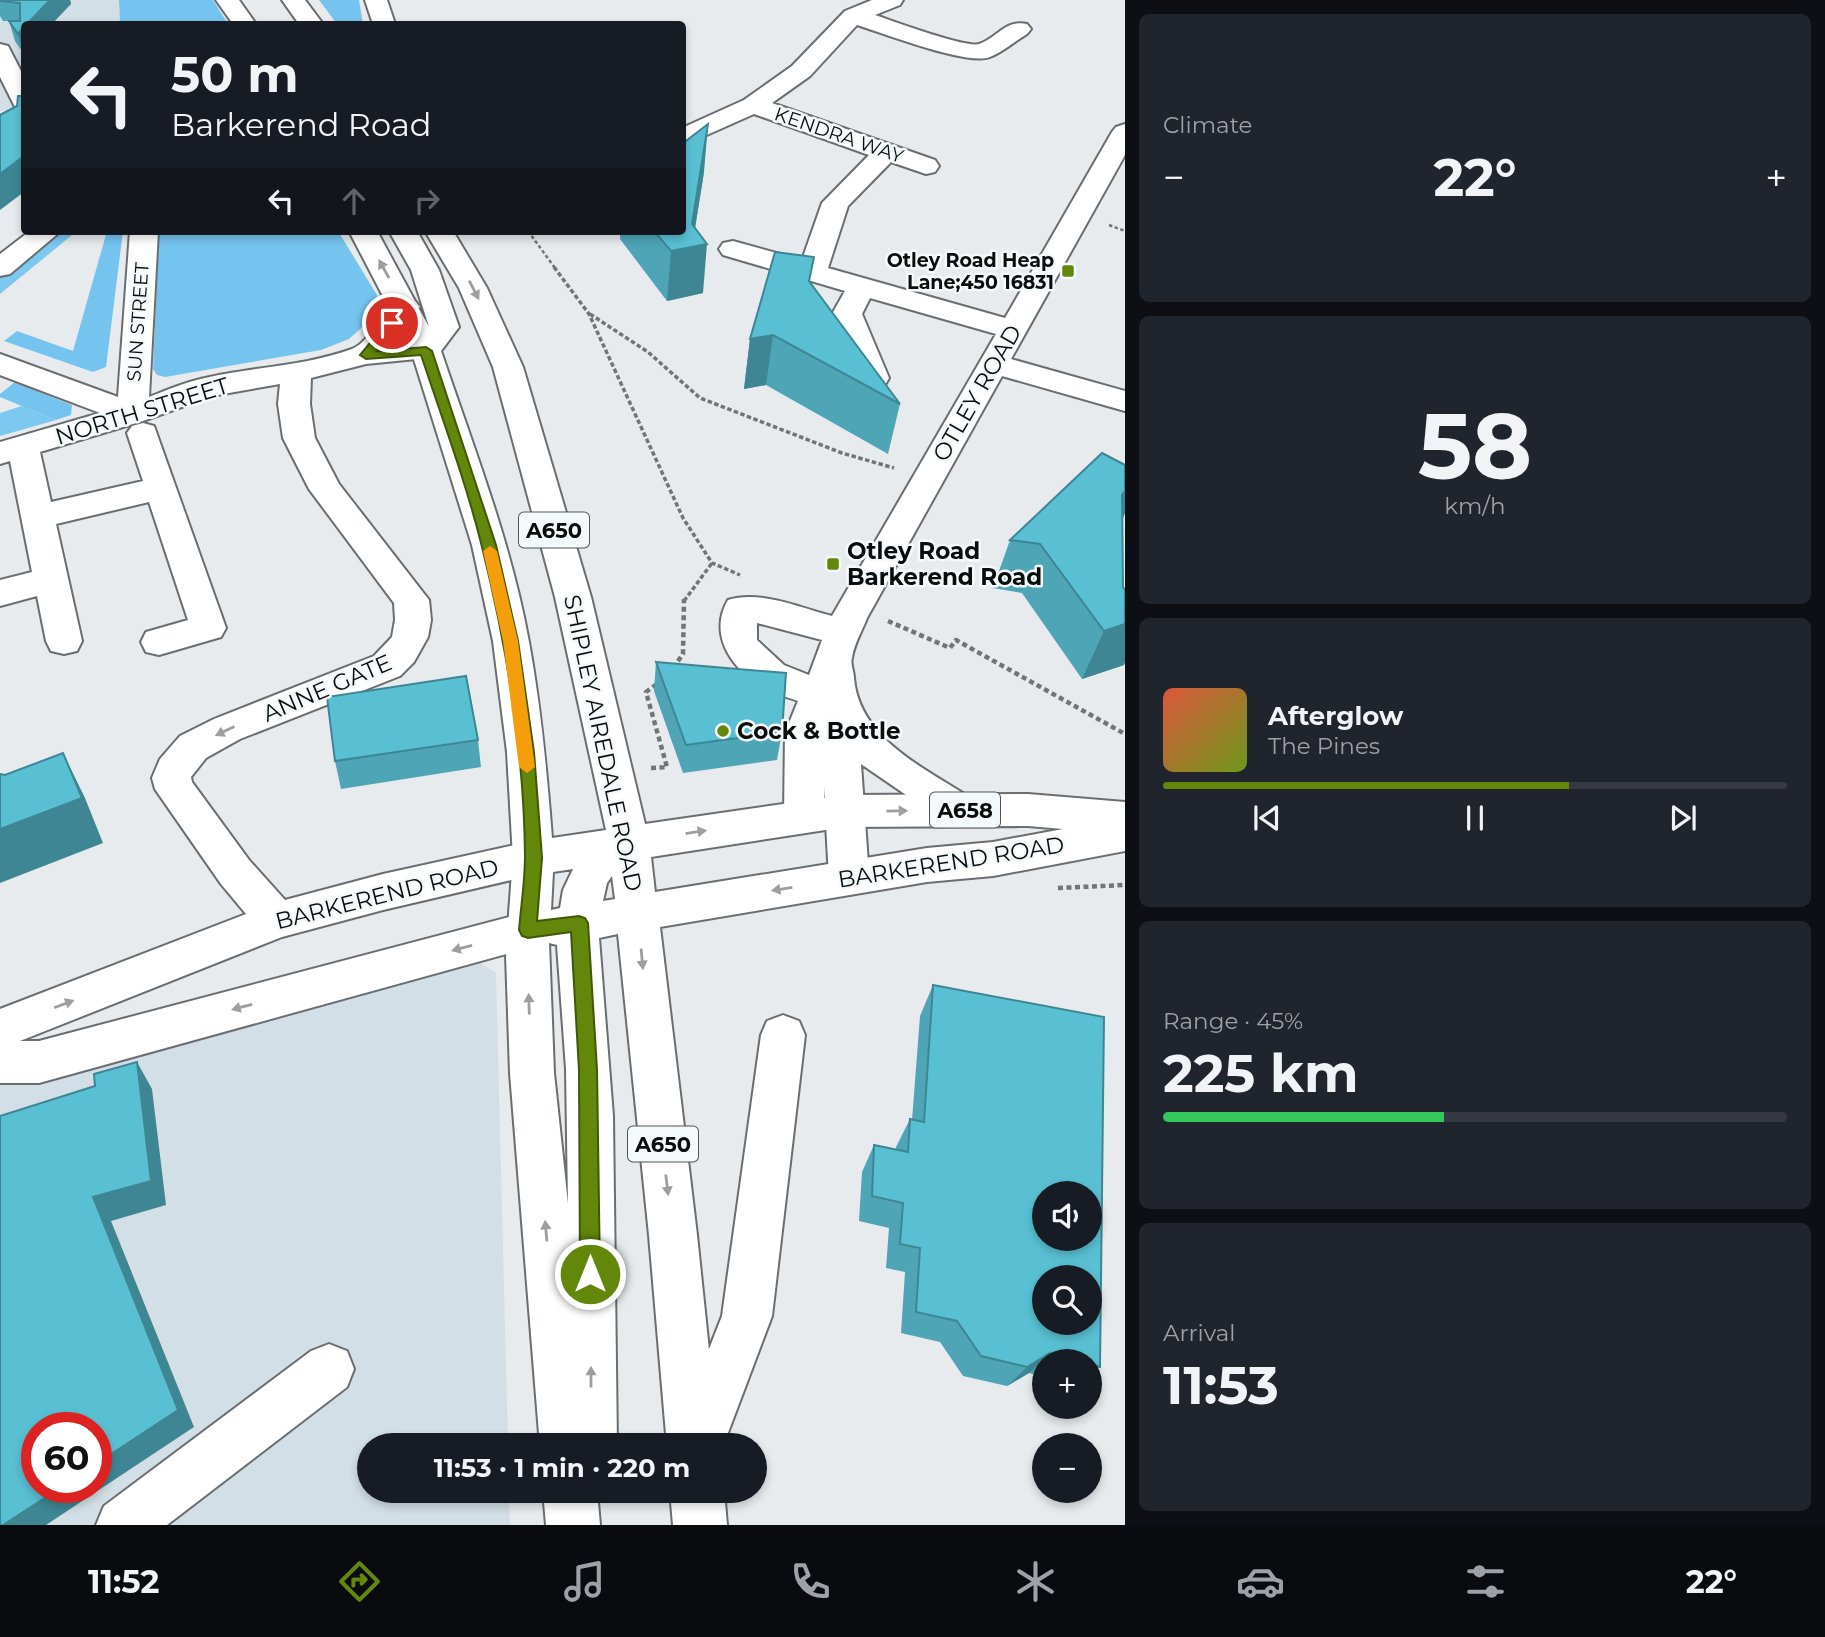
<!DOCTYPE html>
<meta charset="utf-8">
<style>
:root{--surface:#171b24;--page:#20242c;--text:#f1f3f6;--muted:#9ea1a6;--line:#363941;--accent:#63870b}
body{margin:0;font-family:Montserrat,sans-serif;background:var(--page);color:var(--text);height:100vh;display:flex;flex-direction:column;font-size:26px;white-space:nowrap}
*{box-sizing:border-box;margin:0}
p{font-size:23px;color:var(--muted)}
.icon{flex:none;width:38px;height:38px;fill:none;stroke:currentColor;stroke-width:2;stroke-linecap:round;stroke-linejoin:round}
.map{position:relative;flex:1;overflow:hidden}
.panel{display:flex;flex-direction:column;gap:14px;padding:14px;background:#0d0f14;width:700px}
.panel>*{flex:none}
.hud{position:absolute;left:21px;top:21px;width:665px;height:214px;border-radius:7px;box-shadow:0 4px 10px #0003;background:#171b24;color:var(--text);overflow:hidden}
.buttons{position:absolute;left:1032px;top:1181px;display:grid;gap:14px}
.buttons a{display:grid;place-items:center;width:70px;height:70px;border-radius:50%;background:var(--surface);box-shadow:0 4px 10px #0003;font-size:35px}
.speed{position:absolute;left:21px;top:1412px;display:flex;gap:14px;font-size:35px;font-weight:700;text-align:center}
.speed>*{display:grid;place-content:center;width:91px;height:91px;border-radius:50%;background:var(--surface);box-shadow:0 4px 10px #0003;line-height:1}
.speed .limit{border:10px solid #d22;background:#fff;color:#111}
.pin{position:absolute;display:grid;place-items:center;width:60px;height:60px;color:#fff;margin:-30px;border:4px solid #fff;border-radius:50%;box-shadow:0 2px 7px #0007}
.me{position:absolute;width:77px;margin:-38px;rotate:0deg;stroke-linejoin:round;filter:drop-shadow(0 0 5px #0008)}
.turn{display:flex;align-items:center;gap:24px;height:147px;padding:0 35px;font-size:32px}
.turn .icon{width:91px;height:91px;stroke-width:2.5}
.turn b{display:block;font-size:49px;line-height:60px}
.lanes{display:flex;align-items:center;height:66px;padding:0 35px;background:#0003;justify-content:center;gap:35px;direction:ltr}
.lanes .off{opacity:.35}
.big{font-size:52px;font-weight:700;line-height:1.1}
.panel .widget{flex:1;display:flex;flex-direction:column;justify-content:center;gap:10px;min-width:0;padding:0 24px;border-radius:10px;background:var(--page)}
.panel .dial{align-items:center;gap:0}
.dial b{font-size:91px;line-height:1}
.song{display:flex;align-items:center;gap:21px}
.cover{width:84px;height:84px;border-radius:10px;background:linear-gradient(135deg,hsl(10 70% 55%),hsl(80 70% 35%))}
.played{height:7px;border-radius:4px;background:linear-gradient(90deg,var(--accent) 65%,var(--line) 65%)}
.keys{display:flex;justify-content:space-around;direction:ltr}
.heat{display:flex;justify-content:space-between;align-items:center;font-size:38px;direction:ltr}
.charge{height:10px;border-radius:5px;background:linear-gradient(90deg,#34c759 45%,var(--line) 0)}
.trip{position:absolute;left:357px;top:1433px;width:410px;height:70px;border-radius:35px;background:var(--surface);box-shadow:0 4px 10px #0003;font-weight:700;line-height:70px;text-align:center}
.menu{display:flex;height:112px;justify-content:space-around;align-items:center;background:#090b0e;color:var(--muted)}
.menu .icon{width:49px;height:49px}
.menu .active{color:var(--accent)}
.menu b{font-size:32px;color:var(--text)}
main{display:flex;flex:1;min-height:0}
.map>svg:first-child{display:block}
</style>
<main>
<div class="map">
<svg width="1125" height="1525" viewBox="0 0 1125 1525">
<rect width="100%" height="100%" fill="#e7ebee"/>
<path fill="#d3dfe6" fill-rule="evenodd" d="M0,0H119L120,24H24V108L0,111Z
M470,956L496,973L508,1445L369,1446V1491H509L510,1525H0V1080ZM37,1428H96V1488H37Z"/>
<path fill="#7bc8f1" d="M60,231H77L0,294V277Z
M22,406L56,420L0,436V413Z"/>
<path fill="#75c4ef" d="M119,0H213L228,24H120Z
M319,0H359L363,24H337Z
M107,231H123L106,367L93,372L4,341L17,331L73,351Z
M159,231H338L377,295L376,308L369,321L349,339L321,350L165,377L157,375L153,369Z
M15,382L72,405L71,415L56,420L0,397V394Z"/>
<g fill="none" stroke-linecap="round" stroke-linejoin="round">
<defs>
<path id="minor" d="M365,0H387L395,24H373Z
M872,0H903L900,5L875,15C893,21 965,48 979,44C997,38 1006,19 1027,24L1031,29L1027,34C1015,41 1003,52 990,57C968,66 883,33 857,25L810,76L772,103L935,160L939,166L935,172L926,174L891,162L848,206L828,268L1005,318L1112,132L1116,127L1125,124V155L1011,359L1125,391V411L1002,376L867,618C862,631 854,644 852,658C850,663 854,672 854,678C859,739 925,768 972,799L978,810L972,821L958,826L944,821L861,764L869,878L863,890L849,895L835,890L829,878L824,787V816L818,828L804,832L790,828L784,816L785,733L798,701C785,696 768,692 757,684C729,664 709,633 728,600C761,590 800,608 832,616L996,334L870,298L862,314L889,378L885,385L874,388L863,385L832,314L845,291L723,255L719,249L723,243L733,241L802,260L822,203L869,155L754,114L682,146V128L744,100L792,66L845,11ZM757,623L822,640L809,675L784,665L757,640Z
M0,44L8,46L24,77V109L15,107L0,77Z
M30,231H61L10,274L0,276V254Z
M130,231H158L149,397C167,390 185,382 205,378C253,367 305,366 352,349C378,339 379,292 415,301L420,307L391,344L426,341L437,343L441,350L437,357L366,364L311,378L310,404L315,438L339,484L429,600L431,620L428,637L414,662L400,676L240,739L206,758L191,777L192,782L249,860L285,900L383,874L533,841L547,846L553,858L547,870L533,875L383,910L282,937L20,1041H39L528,912L543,917L549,930L543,943L528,948L39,1083H0V1009L246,914L221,884L155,789L152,778L160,759L180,736L214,719L374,656L392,637L395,620L394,603L309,489L283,438L278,404L280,384L212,396L143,421L40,452L51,502L143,481L127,433L132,426L143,423L154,426L226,628L221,637L159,655L146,652L141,642L146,632L188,620L149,502L56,524L82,641L77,651L64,654L51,651L46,641L37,596L0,606V580L32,572L10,461L0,464V442L100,413L0,375V354L118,397Z
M783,1015L799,1021L805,1035L772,1316L723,1446H671L722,1316L761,1035L767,1021Z
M329,1344L347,1351L354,1369L347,1387L167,1525H96L104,1506L311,1351Z"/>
<path id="major" d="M216,0H239L256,24H233Z
M282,0H305L323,24H299Z
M349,231H377L429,327L411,270L389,231H417L439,270L459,327L441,351C473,446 511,542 529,642C541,707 547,773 552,838L606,830L555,597L493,367L459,288L425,231H453L487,288L523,367L591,597L645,824L845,795L1028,794L1125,802V851L993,876L927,882L660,927L697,1235L719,1446H667L649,1235L618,934L599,938L613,1116L617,1446H540L510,1073L506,955L513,858L507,752L493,641L472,545L411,350ZM1028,826L1063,829L993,842L927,848L655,892L651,857L845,827ZM573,869L563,890L560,908L551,910L553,872ZM612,876L615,899L603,901L607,883ZM549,943L557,945L566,1069L568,1204L554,1073Z
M543,1491H597L600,1525H546Z
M670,1491H724L727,1525H673Z"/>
</defs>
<use href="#minor" stroke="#6a6e70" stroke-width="4"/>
<use href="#major" stroke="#6a6e70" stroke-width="4"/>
<path stroke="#727576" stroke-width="2.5" stroke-dasharray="3.5 2.5" stroke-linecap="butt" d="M1109,225L1125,231
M528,231L555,268"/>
<path stroke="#727576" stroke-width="3.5" stroke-dasharray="4.5 2.5" stroke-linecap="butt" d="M554,267L589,314L683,518L712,563L740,575
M590,314L648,352L700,398L842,453L894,468
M684,601L712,563"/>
<path stroke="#727576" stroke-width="4.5" stroke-dasharray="5 3.5" stroke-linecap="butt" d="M888,621L950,648L956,640L1125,734
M673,668L683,654L684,599
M651,768L667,767L646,692L657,684
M1058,888L1125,885"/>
<use href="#minor" fill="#fff" fill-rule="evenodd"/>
<use href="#major" fill="#fff" fill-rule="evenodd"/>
</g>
<path fill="#4da5b6" d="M0,0H70L71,4L24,24V54L15,41L9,21H3L0,16Z
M704,172L695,228L703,293L667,301L620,239V231H682Z
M810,283L900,404L888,454L766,385L744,389L750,339Z
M1125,465V513L1122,520L1123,587L1125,590V662L1124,665L1082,679L1022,593L993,588L1010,540Z
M656,662L782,732L777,760L683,773L654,691Z
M478,740L481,767L341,789L335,761Z
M933,985L1100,1367L1090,1375V1362H1045V1378L1029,1373L1007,1386L963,1376L940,1342L901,1333L905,1272L886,1268L889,1228L859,1221L862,1172L874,1145L896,1150V1147L910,1119L912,1120L920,1016Z"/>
<path fill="#3e8694" d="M50,0H70L71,4L52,24H27Z
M24,27V54L18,34Z
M708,124L704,172L692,247L707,244L703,293L667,301L671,251L692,224Z
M24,156V192L0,210V174Z
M773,335L766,385L744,389L750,339Z
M1125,491V513L1121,523L1122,495Z
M1125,624V662L1124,665L1082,679L1104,631Z
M63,753L85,798L103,843L0,883V829Z
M137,1062L152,1089L166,1205L111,1221L194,1427L46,1525H3L60,1488H96L93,1197Z
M1050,1353L1029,1373L1007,1386L1027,1367Z"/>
<path fill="#59c0d4" stroke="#3e8694" stroke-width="2" fill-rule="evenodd" d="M0,0H50L27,24H24V27L18,34L9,21H20V3L0,1Z
M18,96H24V156L0,174V115L17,106Z
M708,124L692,224L707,244L671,251L654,231H682V144Z
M775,252L814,257L809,281L900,404L773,335L750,339Z
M1102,453L1125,465V491L1122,495L1123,587L1125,590V624L1104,631L1040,544L1010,540Z
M656,662L786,673L782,732L686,745Z
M466,676L478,740L335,761L327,697Z
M63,753L82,798L0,829V774L5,775Z
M933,985L1104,1017L1100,1367L1090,1364V1362H1080L1050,1353L1027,1367L981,1356L957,1321L916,1312L920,1248L900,1244L903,1203L872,1196L874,1145L908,1152L910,1119L924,1122ZM1045,1194H1090V1239H1045ZM1045,1278H1090V1323H1045Z
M137,1062L151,1181L93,1197L178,1410L96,1464V1428H37V1488H60L3,1525H0V1116L95,1086L94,1074Z"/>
<defs><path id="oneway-solid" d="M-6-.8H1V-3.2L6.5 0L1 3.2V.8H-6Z" transform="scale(1.75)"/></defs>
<g fill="#9d9e9e">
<use href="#oneway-solid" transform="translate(384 269) rotate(-119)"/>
<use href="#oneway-solid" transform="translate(474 290) rotate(63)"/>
<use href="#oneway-solid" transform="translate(225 731) rotate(154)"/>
<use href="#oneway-solid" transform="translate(897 811) rotate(-1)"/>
<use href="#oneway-solid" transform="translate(696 832) rotate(-9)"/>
<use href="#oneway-solid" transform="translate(782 889) rotate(171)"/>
<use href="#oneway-solid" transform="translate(462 948) rotate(165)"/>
<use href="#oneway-solid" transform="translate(642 959) rotate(85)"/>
<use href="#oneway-solid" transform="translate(64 1004) rotate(-21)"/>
<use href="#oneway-solid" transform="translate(529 1004) rotate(-92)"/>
<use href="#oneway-solid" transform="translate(242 1007) rotate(165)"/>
<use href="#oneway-solid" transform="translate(667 1185) rotate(83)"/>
<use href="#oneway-solid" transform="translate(546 1231) rotate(-95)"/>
<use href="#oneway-solid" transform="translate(591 1377) rotate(-90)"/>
</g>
<path fill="#63870b" stroke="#405807" stroke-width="2" d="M392,320L398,323L377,351L426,347L432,351L496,545L518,641L534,752L540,831L542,858L537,921L579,916L585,918L588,923L597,1070L600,1274L597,1281L590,1284L583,1281L580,1274L579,1070L571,932L528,938L522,936L519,930C521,906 525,881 525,856C524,753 507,647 482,547C466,482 442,418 421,355L366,359L360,355L388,321Z"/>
<path fill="#f59e0b" d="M490,546L497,551L518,641L535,767L527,773L519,767L503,641L483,551Z"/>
<g fill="#63870b" stroke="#f4f9fb" stroke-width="2.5">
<rect x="1061" y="264" width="14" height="14" rx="3.5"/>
<rect x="826" y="557" width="14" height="14" rx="3.5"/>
<circle cx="723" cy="731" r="7"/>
</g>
<g text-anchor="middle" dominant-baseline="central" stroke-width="5" stroke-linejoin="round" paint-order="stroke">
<g font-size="19" fill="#0b0d0d" stroke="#f4f9fb">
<text transform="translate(839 135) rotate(19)">KENDRA WAY</text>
<text transform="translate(138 322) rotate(-86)">SUN STREET</text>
</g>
<g font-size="19" font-weight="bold" fill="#0b0d0d" stroke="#f4f9fb" text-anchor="end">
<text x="1054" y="260">Otley Road Heap<tspan x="1054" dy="22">Lane;450 16831</tspan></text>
</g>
<g fill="#f4f9fb" stroke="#515454" stroke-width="2">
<rect x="519" y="512.5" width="70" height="35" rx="5"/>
<rect x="930" y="792.5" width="70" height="35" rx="5"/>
<rect x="628" y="1126.5" width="70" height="35" rx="5"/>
</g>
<g font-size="21" font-weight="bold" fill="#0b0d0d">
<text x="554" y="530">A650</text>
<text x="965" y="810">A658</text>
<text x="663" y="1144">A650</text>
</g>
<g font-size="23" fill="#0b0d0d" stroke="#f4f9fb">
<text transform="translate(977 393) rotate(-60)">OTLEY ROAD</text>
<text transform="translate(142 411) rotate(-17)">NORTH STREET</text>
<text transform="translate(327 688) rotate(-23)">ANNE GATE</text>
<text transform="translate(603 743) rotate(78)">SHIPLEY AIREDALE ROAD</text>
<text transform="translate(951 862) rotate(-9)">BARKEREND ROAD</text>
<text transform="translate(387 894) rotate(-14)">BARKEREND ROAD</text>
</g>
<g font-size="23" font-weight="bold" fill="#0b0d0d" stroke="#f4f9fb" text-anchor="start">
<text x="847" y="551">Otley Road<tspan x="847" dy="26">Barkerend Road</tspan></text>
<text x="737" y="731">Cock &amp; Bottle</text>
</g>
</g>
</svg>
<div class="buttons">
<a><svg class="icon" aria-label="sound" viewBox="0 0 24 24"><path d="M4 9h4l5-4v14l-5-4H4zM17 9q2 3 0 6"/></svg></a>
<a><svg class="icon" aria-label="search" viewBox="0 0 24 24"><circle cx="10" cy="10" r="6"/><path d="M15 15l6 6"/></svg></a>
<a>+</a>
<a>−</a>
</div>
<div class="speed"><div class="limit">60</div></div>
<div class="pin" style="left:392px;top:323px;background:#d93025"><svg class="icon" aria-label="arrive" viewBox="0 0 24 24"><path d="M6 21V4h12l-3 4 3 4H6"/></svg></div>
<svg class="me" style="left:590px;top:1274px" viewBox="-20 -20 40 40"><circle r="17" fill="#63870b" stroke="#fff" stroke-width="3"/><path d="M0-11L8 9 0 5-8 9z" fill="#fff"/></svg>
<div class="trip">11:53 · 1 min · 220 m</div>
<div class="hud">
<div class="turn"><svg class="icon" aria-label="left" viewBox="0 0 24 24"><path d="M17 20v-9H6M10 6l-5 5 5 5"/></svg><div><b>50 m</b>Barkerend Road</div></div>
<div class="lanes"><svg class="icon" aria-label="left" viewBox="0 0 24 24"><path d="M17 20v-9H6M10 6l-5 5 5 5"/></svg><svg class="icon off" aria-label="ahead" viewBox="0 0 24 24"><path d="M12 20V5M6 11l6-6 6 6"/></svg><svg class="icon off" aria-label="right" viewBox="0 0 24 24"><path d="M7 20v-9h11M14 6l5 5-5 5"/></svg></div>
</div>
</div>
<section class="panel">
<div class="widget"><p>Climate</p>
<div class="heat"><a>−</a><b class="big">22°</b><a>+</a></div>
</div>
<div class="widget dial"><b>58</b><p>km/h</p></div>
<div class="widget">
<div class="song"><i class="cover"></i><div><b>Afterglow</b><p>The Pines</p></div></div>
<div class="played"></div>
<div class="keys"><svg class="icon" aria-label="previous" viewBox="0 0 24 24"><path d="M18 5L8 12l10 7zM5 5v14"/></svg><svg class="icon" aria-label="pause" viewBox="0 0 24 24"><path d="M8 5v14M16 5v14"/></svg><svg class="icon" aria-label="next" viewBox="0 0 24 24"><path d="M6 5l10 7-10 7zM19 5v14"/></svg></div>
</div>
<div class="widget"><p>Range · 45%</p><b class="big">225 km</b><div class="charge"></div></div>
<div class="widget"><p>Arrival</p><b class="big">11:53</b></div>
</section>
</main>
<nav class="menu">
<b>11:52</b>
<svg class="icon active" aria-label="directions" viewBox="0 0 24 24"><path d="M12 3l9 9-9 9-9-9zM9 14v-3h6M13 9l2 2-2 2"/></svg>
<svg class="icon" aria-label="music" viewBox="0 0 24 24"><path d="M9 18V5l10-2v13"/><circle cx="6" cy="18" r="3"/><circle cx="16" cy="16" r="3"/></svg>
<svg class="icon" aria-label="phone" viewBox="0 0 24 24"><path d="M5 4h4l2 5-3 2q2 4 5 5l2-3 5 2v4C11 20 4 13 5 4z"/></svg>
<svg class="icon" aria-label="climate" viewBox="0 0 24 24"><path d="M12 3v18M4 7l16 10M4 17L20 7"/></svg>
<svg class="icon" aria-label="car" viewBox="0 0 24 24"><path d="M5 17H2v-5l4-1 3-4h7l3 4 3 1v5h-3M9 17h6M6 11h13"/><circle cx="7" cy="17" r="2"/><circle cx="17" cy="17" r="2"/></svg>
<svg class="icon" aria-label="filters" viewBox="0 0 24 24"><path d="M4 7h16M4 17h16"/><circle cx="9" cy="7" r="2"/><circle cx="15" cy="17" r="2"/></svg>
<b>22°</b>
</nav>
